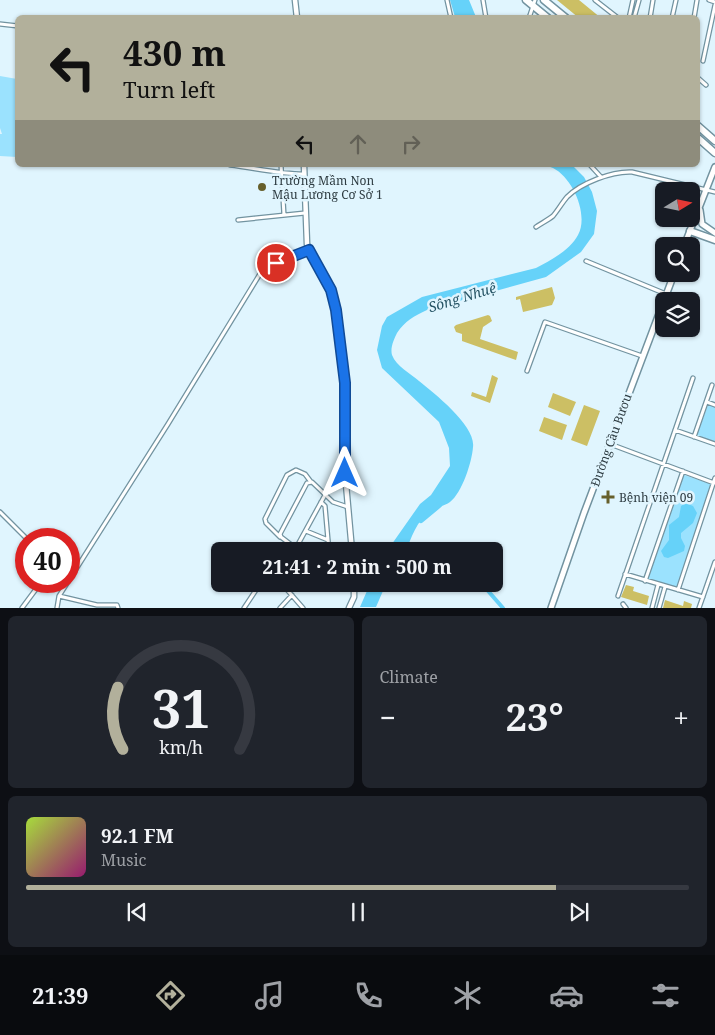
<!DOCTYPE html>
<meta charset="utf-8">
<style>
:root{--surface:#171b24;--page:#20242c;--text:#f1f3f6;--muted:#9ea1a6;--line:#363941;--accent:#b2b09b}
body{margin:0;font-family:"Noto Serif",serif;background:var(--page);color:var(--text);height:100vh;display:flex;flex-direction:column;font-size:19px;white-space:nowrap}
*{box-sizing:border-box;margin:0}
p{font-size:16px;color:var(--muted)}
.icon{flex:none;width:28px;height:28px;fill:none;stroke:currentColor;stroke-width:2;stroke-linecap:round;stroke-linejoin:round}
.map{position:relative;height:608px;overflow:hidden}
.drawer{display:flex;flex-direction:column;gap:8px;padding:8px;background:#0d0f14;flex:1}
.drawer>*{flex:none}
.top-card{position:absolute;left:15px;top:15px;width:685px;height:152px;border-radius:8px;box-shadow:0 1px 4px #0004;background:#b2b09b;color:#111;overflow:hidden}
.needle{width:32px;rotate:80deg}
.buttons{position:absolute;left:655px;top:182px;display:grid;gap:10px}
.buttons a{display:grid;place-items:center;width:45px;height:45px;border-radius:8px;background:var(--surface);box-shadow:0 1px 4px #0004;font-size:25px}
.speed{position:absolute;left:15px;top:528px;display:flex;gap:10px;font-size:25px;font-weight:700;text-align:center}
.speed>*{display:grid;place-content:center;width:65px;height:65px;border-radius:50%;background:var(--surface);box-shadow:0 1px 4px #0004;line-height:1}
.speed .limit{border:8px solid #d22;background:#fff;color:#111}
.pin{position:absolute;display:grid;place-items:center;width:42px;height:42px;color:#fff;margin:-21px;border:2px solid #fff;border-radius:50%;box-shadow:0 1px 5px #0007}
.me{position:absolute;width:55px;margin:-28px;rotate:0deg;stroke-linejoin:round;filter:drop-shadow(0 0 4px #0008)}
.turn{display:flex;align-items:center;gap:18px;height:105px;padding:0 25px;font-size:22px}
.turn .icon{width:65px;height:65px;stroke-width:2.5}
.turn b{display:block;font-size:35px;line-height:42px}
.lanes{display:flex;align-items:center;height:48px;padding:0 25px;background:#0003;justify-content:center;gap:25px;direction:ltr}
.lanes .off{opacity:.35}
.big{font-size:38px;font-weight:700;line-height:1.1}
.drawer .widget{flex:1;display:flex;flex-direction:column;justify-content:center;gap:8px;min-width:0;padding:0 18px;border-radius:8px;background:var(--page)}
.drawer .dial{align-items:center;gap:0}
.dial svg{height:130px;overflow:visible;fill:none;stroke:var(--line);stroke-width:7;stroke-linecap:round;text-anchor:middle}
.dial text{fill:var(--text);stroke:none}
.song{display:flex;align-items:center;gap:15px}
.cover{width:60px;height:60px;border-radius:8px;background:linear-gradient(135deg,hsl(80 70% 55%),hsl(320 70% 35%))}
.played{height:5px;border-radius:2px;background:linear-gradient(90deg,var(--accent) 80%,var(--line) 80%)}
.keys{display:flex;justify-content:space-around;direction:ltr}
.heat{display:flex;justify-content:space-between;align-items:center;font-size:28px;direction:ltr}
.drawer .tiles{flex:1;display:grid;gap:8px;grid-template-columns:1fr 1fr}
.widget:last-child{grid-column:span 2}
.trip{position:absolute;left:211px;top:542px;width:292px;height:50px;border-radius:8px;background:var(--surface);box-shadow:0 1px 4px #0004;font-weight:700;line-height:50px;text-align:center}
.tabs{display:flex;height:80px;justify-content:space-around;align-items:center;background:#090b0e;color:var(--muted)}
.tabs .icon{width:35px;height:35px}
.tabs .selected{color:var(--accent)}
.tabs b{font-size:22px;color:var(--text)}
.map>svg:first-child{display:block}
</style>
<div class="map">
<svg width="715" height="608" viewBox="0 0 715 608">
<rect width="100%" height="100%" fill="#e0f5fe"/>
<path fill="#9be2fe" d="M0,76L17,79V157L0,156V134H2L0,128Z
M708,405L715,407V442L697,435Z
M684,475L711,484L677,587L648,579Z"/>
<path fill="#66d2f9" d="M450,0H469L476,17H455Z
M538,165H572L584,177L592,192L597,211L594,234L581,252L546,277L427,310C414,316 405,321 397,333C394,339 390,348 392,355C396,366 411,374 419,381C435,394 476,426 473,447C472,462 462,493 450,502C443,507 435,507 429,512C417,521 411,538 406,551H387L420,504L431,495L450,466L449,448L439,422L382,368L377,350L382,326L387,317L422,297L536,268C550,261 570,250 578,235C589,215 573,178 553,168C549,166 543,166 538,165Z
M686,503L693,506L697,513L693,523L681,533V538L685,546L684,551L668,558L664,557L661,551L669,540V525L679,517L681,506Z
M370,584H386L376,607H360Z"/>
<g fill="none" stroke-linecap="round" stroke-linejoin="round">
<path stroke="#66d2f9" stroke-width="4" d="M482,584L503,608"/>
<path stroke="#66d2f9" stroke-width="6" d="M421,520L439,505"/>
</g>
<path fill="#ccbf64" d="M557,0H579L601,18H579Z
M552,287L555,298L552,305L523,312L520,299L516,300V297Z
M488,315L490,316L492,321L483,327L480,339L518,352L516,360L462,341V334L456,332L454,327L456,325Z
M492,375L498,378L490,403L471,396L472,392L486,397Z
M553,393L576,402L570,416L548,407Z
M584,405L600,411L587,446L571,440Z
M544,417L567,425L562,440L539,431Z
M626,585L634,587L633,591L649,596L647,605L621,597Z
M665,600L683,606L684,601L692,604L691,608H663Z"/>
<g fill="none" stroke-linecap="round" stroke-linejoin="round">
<defs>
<path id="street" d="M447,0L451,18
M483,0L486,18
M595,0L618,18
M709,0L715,2
M529,18L535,0
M629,18L633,0
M634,18L639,0
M650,18L653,0
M672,18L676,0
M694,18L697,0
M0,24L18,26
M703,61L715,5
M698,78L706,85
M230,165C255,168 279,174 304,174
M281,165L284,215
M590,165L601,177
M238,220L305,213
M536,227C542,223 548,220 553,216C558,210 562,203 567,197C581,183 612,171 632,172L715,192
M586,261L666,294
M527,371L545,322L642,356
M707,402L715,405
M675,430L715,444
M694,437L712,385
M610,444L714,483
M321,502L325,506L329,551
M0,512L27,539
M306,531L328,540
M280,537L266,523L265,519L287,475L296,470L305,474L311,482
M296,548L325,495
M298,550L281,537L280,534L307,483L312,482L333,502L348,507
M625,574L703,597
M645,581L683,471
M282,584L303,608
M678,590L715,478
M59,596L97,605H117L118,608
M618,596L693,378
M623,604L626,608
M22,608L42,581
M57,608L59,596L168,424L263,269L309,250
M244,608L260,584
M280,608L292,595
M652,608L658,585
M659,608L665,587
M699,608L715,562"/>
<path id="secondary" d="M295,0L297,18
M304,165L307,244L321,274L331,290L336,310L345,383V473L352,551
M349,608L354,597V584"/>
<path id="primary" d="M700,210L702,224L715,233
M684,246L715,167
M551,608L584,513L674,274"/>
<path id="highway" d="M526,0L548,18
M544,0L566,18
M698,126L715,141
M698,138L715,153
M690,231L715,240"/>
</defs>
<use href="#street" stroke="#7293a0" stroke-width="5.5"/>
<use href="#secondary" stroke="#7293a0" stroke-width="7"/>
<use href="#primary" stroke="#7293a0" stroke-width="8"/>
<use href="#highway" stroke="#7293a0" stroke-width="9"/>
<use href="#street" stroke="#fff" stroke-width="3"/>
<use href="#secondary" stroke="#fff" stroke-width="4.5"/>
<use href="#primary" stroke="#fff" stroke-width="5"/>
<use href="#highway" stroke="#fff" stroke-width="6"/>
</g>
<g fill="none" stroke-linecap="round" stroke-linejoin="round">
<defs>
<path id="route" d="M276,263L309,250L331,290L336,310L345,383V473"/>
</defs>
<use href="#route" stroke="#114b97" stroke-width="12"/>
<use href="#route" stroke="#1a73e8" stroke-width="9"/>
</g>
<g fill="#665f2b" stroke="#e0f5fe" stroke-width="2">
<circle cx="262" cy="187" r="5"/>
<path d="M605.5 489.5h5v5h5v5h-5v5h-5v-5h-5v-5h5z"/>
</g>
<g text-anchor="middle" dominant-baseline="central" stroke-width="5" stroke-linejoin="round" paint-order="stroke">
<g font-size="12" fill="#2e3c42" stroke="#e0f5fe" text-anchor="start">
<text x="272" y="180">Trường Mầm Non<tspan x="272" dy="14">Mậu Lương Cơ Sở 1</tspan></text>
<text x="619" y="497">Bệnh viện 09</text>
</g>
<g font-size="12" fill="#2e3c42" stroke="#e0f5fe">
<text transform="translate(611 440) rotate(-70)">Đường Cầu Bươu</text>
</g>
<g font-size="14" font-style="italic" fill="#275566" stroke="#e0f5fe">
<text transform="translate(462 297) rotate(-17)">Sông Nhuệ</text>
</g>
</g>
</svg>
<div class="buttons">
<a><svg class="needle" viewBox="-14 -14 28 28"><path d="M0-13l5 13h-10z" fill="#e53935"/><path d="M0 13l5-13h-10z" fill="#9ea1a6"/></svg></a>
<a><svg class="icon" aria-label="search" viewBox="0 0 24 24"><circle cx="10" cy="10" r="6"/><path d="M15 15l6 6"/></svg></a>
<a><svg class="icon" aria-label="layers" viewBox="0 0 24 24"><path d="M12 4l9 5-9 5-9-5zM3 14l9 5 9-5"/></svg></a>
</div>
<div class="speed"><div class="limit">40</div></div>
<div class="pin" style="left:276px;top:263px;background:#d93025"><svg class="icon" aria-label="arrive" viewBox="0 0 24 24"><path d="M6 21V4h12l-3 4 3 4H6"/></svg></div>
<svg class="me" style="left:345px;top:473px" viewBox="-20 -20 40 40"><path d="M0-17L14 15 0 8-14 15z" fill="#1a73e8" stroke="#fff" stroke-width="4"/></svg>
<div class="trip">21:41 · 2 min · 500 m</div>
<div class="top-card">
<div class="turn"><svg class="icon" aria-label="left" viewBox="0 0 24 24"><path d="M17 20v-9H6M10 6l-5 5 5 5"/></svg><div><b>430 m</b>Turn left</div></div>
<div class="lanes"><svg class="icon" aria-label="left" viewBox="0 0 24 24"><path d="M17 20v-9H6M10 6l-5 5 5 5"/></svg><svg class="icon off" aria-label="ahead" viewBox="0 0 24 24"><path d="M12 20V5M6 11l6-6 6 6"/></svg><svg class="icon off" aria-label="right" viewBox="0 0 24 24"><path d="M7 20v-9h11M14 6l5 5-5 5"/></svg></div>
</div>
</div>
<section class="drawer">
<div class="tiles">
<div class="widget dial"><svg viewBox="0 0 100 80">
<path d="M14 69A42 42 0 1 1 86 69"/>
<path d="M14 69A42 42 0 0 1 11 31" stroke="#b2b09b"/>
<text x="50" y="56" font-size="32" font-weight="700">31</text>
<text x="50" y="72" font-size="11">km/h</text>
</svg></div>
<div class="widget"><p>Climate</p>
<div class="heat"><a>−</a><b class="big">23°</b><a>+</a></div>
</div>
<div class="widget">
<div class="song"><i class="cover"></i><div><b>92.1 FM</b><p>Music</p></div></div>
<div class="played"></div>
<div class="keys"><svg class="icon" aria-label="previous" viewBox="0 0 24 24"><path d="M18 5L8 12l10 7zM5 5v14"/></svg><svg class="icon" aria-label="pause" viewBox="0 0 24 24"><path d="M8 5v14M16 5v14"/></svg><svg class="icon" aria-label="next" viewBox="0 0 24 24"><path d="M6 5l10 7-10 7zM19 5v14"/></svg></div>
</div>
</div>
</section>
<nav class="tabs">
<b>21:39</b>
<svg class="icon selected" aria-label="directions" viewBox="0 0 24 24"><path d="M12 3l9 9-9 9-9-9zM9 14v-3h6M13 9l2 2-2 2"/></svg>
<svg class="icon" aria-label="music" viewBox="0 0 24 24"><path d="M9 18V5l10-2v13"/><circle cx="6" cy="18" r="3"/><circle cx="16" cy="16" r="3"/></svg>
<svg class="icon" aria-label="phone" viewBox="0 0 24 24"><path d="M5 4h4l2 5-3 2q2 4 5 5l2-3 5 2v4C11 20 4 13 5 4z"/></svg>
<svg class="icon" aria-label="climate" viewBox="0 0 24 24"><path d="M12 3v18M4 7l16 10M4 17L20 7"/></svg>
<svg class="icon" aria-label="car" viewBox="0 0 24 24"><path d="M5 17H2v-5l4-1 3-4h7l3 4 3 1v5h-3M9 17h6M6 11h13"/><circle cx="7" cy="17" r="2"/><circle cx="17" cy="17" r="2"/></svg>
<svg class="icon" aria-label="filters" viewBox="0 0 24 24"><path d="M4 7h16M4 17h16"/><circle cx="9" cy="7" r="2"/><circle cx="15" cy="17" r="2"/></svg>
</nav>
